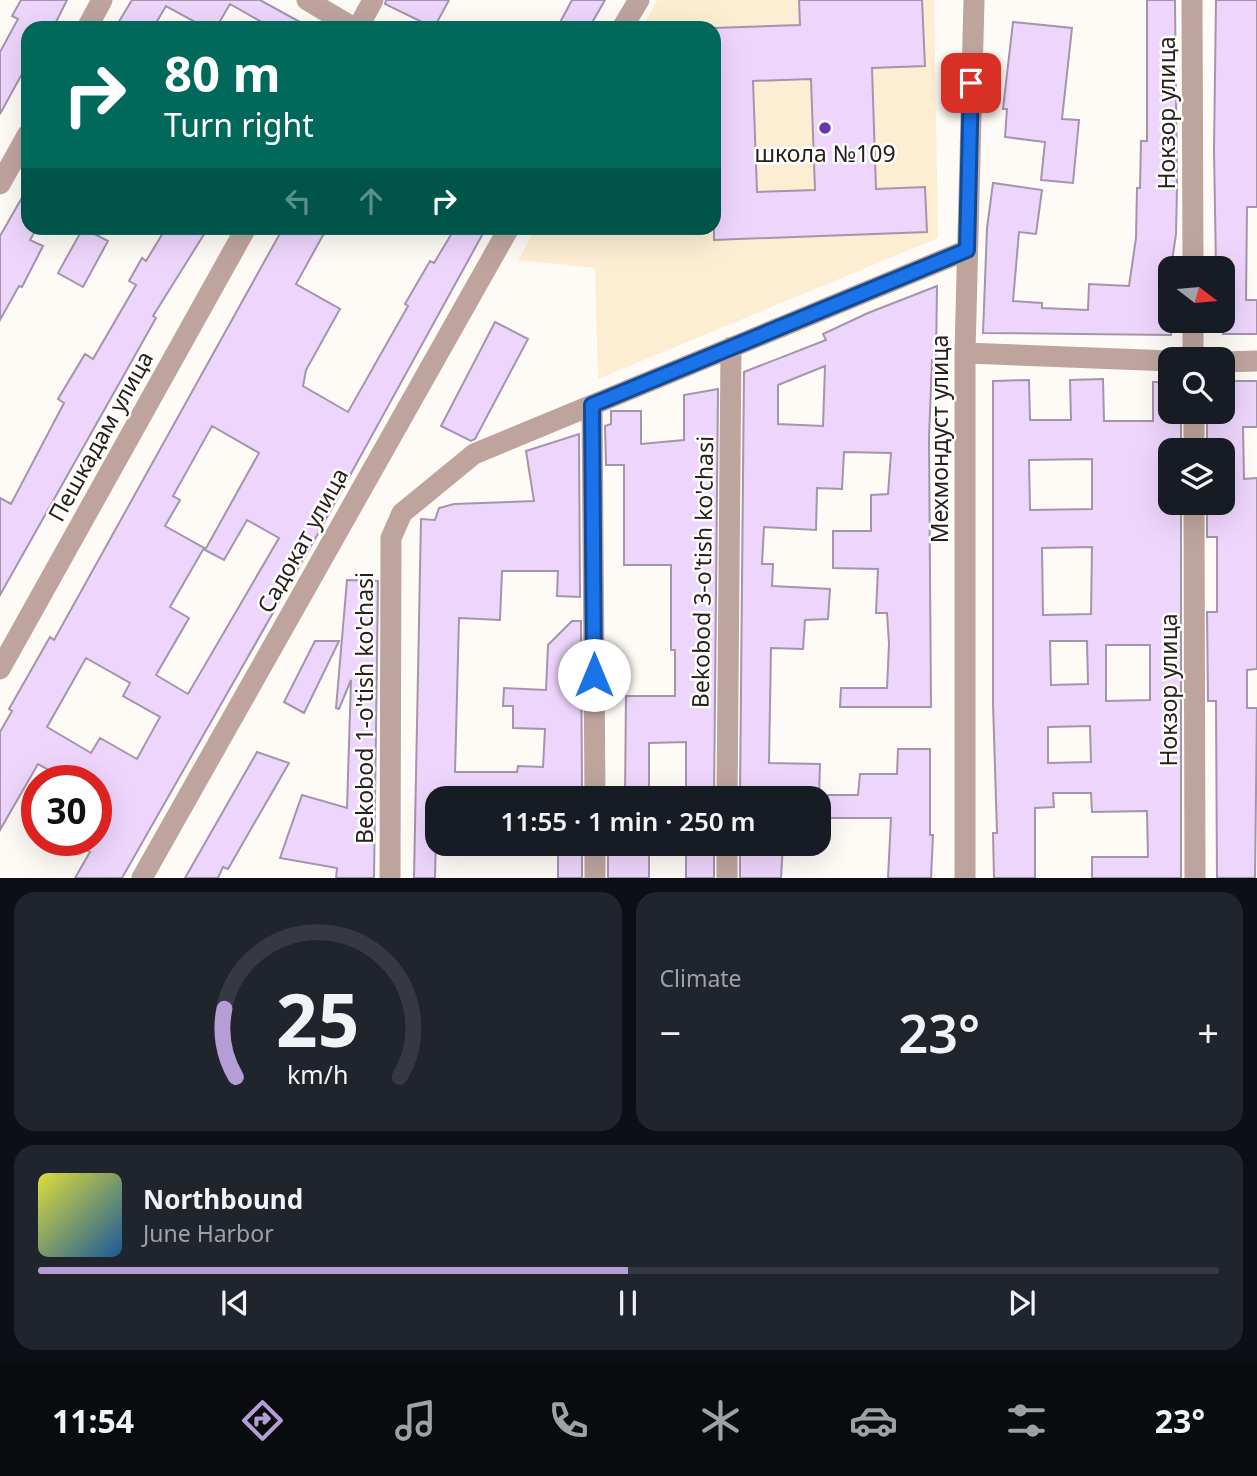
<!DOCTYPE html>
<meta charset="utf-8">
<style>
:root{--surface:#171b24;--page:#20242c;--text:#f1f3f6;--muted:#9ea1a6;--line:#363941;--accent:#b59ed5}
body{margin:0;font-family:"Noto Sans",sans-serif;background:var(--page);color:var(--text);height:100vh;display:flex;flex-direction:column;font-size:26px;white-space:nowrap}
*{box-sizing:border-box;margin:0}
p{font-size:23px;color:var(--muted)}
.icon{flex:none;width:38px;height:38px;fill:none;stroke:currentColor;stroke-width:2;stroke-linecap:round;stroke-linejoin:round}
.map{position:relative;height:878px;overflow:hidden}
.side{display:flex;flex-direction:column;gap:14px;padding:14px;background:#0d0f14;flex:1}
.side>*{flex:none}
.top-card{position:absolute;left:21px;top:21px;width:700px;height:214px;border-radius:21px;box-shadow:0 7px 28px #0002;background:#00695c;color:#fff;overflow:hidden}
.needle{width:46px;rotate:106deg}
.controls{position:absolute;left:1158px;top:256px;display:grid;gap:14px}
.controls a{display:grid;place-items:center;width:77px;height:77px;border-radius:14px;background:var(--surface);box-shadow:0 7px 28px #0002;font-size:35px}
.speed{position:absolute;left:21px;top:765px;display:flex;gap:14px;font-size:35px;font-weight:700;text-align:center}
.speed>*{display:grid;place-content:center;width:91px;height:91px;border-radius:50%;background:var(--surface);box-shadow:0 7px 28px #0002;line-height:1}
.speed .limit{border:10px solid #d22;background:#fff;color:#111}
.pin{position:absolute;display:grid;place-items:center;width:60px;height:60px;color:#fff;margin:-30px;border-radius:14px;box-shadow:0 4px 10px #0006}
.me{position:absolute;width:77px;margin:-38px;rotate:0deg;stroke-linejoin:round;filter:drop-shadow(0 0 5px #0008)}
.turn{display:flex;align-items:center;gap:24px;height:147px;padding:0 28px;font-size:32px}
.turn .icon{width:91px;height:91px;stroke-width:2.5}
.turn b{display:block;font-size:49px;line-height:60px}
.lanes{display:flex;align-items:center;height:66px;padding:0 28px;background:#0003;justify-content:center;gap:35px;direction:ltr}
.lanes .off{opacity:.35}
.big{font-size:52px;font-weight:600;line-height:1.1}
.side .widget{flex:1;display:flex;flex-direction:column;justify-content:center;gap:10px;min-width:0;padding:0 24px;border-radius:21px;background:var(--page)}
.side .dial{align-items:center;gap:0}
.dial svg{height:182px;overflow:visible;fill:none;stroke:var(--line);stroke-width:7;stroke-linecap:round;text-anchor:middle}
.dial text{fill:var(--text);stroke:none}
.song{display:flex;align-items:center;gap:21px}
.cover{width:84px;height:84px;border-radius:10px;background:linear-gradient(135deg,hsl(60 70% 55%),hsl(210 70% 35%))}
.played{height:7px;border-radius:4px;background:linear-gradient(90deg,var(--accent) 50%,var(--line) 50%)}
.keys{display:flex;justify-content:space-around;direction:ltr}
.heat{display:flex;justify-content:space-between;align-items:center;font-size:38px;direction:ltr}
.side .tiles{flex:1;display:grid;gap:14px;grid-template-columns:1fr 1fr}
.widget:last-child{grid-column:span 2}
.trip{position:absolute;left:425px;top:786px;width:406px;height:70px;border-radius:21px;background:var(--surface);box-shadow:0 7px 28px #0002;font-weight:600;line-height:70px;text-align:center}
.menu{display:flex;height:112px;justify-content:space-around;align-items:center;background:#090b0e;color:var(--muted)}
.menu .icon{width:49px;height:49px}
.menu .selected{color:var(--accent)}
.menu b{font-size:32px;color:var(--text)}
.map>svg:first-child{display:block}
</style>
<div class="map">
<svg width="1257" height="878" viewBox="0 0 1257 878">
<rect width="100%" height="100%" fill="#fefbf6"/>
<path fill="#fdedd2" d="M657,0H934L938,238L598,379L595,268L518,260L536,228H714V28H642Z"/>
<path fill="#eed5fc" stroke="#a494ac" stroke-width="2" fill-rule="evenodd" d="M21,0H67L53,28H28V63L0,114V52L18,19L12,16Z
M132,0H260L311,28H272L230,4L216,28H206L166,6L153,28H115Z
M386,0H449L434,28L385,4Z
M572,0H605L589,28H557Z
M799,0H922L925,66L872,68L876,189L925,187L927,232L714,240V28L800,25ZM811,79L815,190L757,192L753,81Z
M1147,0H1175L1177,189L1176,234L1171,268V335L983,333L987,228L993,183L1042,190L1036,234L1019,232L1013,301L1042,303V308L1088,310L1089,284L1129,286L1136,238L1137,188H1140L1141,141H1147Z
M1216,0H1257V207H1247L1246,300H1257V334H1223V268H1216L1214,150Z
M1013,22L1072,28L1062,119L1079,120L1073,183L1041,180L1045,142L1005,137L1007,109H1003Z
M28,187V228H37L30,240L43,246L22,287L19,286L0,320V236Z
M83,228L108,241L83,287L58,273Z
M166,228H208L153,316L156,318L0,595V498L11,504L64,403L58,399L85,354L93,359L136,285L129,281L142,258L146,261Z
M283,228H327L296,284L340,309L306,370L303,386L348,412L408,306L405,304L430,261L434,263L455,228H486L315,539L122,878H75L90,852L68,840H96V780H67L38,764L0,830V732L12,711L9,709L50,637L54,640ZM212,426L259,453L205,550L224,560L247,520L279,538L188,694L156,675L189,618L170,607L204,548L165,526L180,500L173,496ZM86,658L130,683L123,696L160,717L137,759L100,738L91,753L47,727Z
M937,286L936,360H932L929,438L931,707H840L841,688H887L889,644L887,613H876L878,569L833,568V531H871V495L888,494L891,453L844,452L842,489L817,488L816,530L764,527L762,564H773L772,586L830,589L828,619L805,620L803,649L771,648L769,763L820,764L819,796L740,795L744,372L826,340L823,334L868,313ZM825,366L823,426L778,424V385Z
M495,322L528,339L475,439L471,441L441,426Z
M1103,379L1104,421H1153V382H1171V411H1181V450H1171V502H1181V878H1092V857H1148L1147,811L1092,812L1091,793H1053L1054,807L1035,808V878H994L993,833H997L993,703V381L1029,380L1030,420H1071L1070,380ZM1092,459V509L1030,510L1029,460ZM1092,547L1091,614L1043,615L1042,548ZM1050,641H1087L1088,684L1051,685ZM1106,645H1150V700L1106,701ZM1090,726L1091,762L1048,763V727Z
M1223,381H1257V427H1243L1244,479L1257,478V669L1247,670V708H1257L1255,878H1217L1216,701H1208L1207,612H1217V537H1207V502H1223V450H1207V411H1223Z
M718,389L714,798H686V742L649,743V798H625L626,696H675V650H671V565H624V465H606L605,426L611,424V411H641V444L684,440V395Z
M579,434L580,597L557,596L558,571H502L500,620L459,618L455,772H517L518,766L543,767L545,729L513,728V706H503L504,688L546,690L548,645L572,621H581L582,798H559V794L437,793L435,878H414L421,519L435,520L439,508L454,504L534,501L526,451Z
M347,580L378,581L374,878H336L337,868L280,858L302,795L347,808L351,680L339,709L336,708Z
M315,641H339L304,713L284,702Z
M898,749H930V835H933L931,878H888L891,818H828V795H858L860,774H897Z
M257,752L289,763L228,869L223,867L218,878H185Z
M558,844H582V878H558Z
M608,844H649V878H608Z
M686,844H714V878H686Z
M740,844H783L781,878H740Z"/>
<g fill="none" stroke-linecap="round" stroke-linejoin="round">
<path stroke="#bfa49e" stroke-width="21" d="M307,0L354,28
M1192,0L1193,268
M87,28L102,0
M358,28L373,0
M622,28L639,0
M0,184L28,134
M1193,320V359
M965,353L1171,361
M1223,362L1257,361
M592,405L595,798
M1194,411V450
M1194,502L1195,878
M0,669L246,228
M727,798L731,347
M595,844V878
M727,844V878
M142,878L509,228
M390,878L391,538L402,513L474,454L967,250
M965,878V353L974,0"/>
</g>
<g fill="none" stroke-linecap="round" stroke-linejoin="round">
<defs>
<path id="route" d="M594,675L592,405L967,250L971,83"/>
</defs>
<use href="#route" stroke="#114b97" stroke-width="18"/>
<use href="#route" stroke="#1a73e8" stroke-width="12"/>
</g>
<circle fill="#6c36ad" stroke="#fff" stroke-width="2.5" cx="825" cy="128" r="7"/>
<g text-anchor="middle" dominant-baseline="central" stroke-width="5" stroke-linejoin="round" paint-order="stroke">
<g font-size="23" fill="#262017" stroke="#fff">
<text transform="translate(1166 113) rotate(-90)">Нокзор улица</text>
<text transform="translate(100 436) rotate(-61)">Пешкадам улица</text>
<text transform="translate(939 439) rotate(-90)">Мехмондуст улица</text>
<text transform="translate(302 540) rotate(-61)">Садокат улица</text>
<text transform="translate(702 572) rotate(-89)">Bekobod 3-o'tish ko'chasi</text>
<text transform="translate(1168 690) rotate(-90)">Нокзор улица</text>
<text transform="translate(364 708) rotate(-90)">Bekobod 1-o'tish ko'chasi</text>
</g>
<g font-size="23" fill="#262017" stroke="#fff">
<text x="825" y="153">школа №109</text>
</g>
</g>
</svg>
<div class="controls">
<a><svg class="needle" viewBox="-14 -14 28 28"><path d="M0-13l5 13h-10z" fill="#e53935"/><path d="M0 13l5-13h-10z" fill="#9ea1a6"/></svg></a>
<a><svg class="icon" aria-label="search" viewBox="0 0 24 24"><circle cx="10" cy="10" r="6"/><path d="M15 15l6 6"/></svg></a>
<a><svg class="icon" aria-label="layers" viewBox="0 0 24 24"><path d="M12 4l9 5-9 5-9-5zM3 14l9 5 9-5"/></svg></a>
</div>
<div class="speed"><div class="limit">30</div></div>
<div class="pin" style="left:971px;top:83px;background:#d93025"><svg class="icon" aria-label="arrive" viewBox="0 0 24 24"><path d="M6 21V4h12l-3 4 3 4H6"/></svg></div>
<svg class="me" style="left:594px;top:675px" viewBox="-20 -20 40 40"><circle r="19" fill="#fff"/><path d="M0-13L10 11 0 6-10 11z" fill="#1a73e8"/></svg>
<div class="trip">11:55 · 1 min · 250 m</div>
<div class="top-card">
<div class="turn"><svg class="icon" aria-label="right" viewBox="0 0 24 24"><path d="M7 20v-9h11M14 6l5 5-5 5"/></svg><div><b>80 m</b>Turn right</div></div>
<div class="lanes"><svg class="icon off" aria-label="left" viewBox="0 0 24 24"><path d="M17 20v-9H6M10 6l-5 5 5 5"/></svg><svg class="icon off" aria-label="ahead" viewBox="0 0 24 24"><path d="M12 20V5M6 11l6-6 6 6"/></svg><svg class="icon" aria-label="right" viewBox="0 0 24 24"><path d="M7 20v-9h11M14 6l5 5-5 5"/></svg></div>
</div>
</div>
<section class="side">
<div class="tiles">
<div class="widget dial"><svg viewBox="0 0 100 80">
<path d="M14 69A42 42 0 1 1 86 69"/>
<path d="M14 69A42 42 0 0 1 9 39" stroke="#b59ed5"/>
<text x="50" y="56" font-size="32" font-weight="700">25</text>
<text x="50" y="72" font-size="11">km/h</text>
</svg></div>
<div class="widget"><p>Climate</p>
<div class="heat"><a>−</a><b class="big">23°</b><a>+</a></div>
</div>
<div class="widget">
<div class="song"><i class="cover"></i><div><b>Northbound</b><p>June Harbor</p></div></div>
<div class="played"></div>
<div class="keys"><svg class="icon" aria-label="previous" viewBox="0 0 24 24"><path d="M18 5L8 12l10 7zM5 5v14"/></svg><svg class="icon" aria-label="pause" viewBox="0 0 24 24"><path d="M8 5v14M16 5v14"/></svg><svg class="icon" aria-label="next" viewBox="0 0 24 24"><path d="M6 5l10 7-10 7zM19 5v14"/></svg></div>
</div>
</div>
</section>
<nav class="menu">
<b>11:54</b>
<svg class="icon selected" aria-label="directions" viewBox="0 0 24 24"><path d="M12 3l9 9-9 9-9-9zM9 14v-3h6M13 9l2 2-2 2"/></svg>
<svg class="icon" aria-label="music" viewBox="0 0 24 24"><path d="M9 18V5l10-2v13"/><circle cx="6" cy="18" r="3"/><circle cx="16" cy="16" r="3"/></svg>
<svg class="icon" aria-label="phone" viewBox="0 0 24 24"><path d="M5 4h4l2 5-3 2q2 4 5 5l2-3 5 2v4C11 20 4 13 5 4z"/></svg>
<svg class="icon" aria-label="climate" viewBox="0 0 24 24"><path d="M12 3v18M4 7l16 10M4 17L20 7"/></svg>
<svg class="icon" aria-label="car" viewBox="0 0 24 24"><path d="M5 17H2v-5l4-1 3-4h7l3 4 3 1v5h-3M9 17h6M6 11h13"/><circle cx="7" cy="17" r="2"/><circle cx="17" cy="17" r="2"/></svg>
<svg class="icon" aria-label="filters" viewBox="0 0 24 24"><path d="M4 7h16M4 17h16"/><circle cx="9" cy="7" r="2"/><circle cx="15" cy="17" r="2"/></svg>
<b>23°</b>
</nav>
